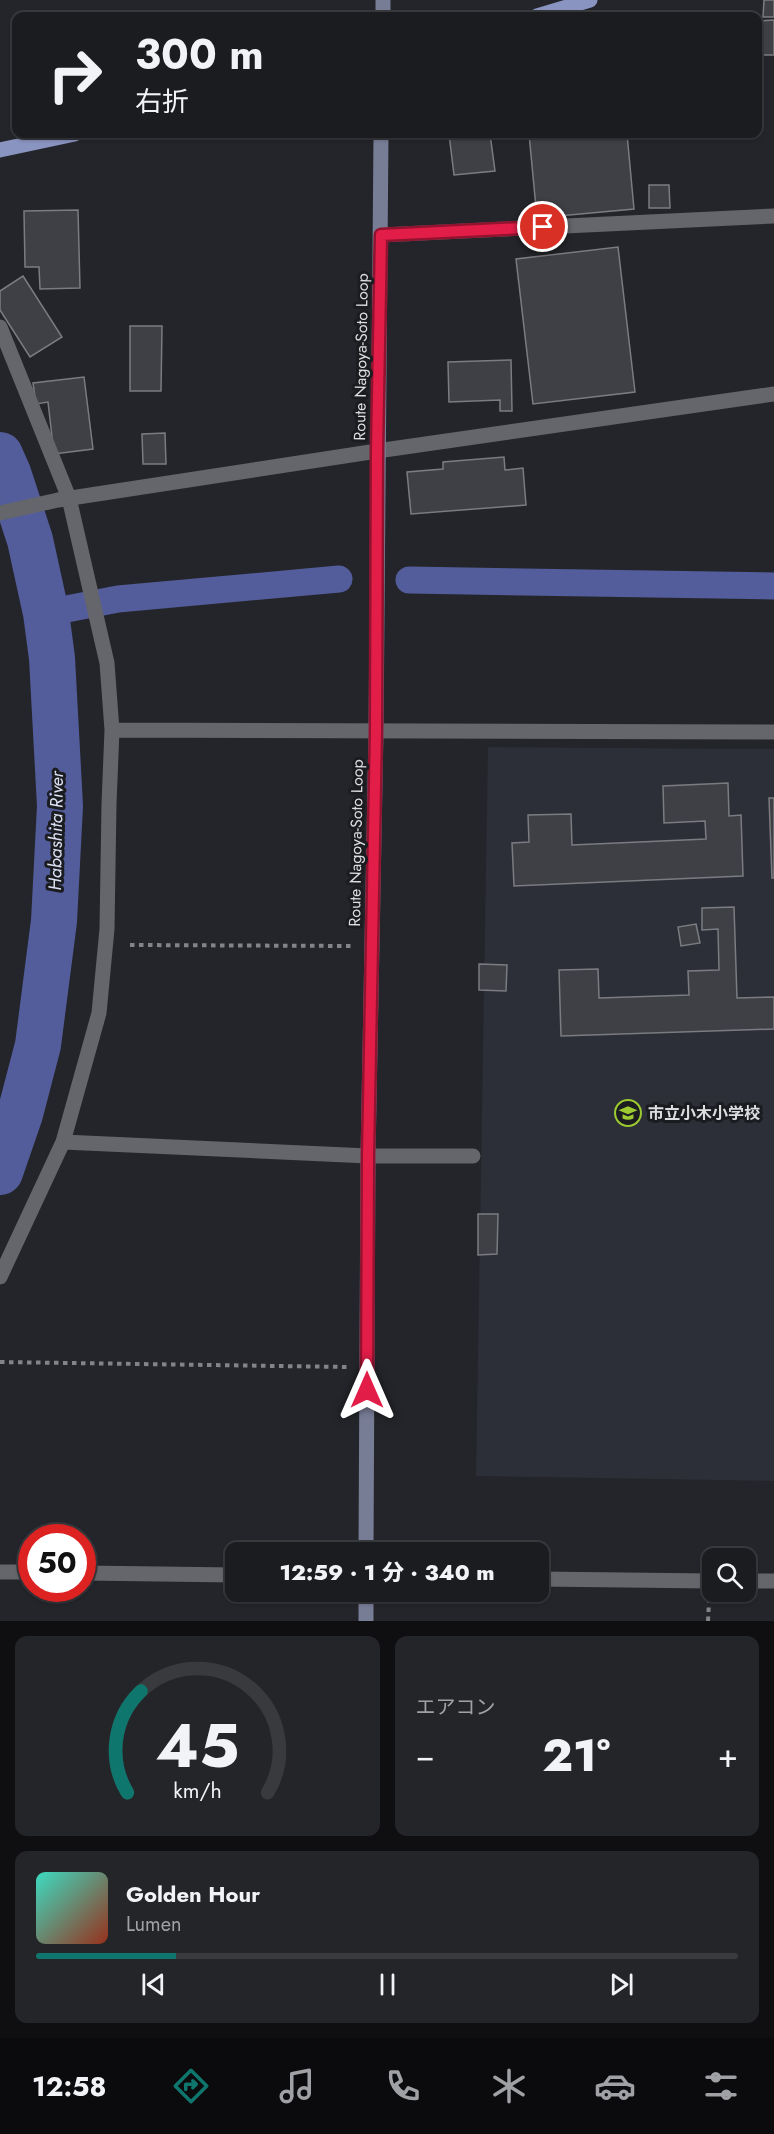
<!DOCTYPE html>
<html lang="ja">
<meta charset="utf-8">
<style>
:root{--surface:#1b1c20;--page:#242529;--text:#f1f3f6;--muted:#a0a1a5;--line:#393a3e;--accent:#0f766e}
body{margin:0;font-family:Jost,"Noto Sans JP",sans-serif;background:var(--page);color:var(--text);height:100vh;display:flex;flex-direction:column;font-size:22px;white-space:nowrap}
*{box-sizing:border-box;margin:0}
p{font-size:20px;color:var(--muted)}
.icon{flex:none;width:33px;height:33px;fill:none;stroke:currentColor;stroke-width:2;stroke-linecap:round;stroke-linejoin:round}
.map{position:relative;height:1621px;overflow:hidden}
.drawer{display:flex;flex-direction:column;gap:15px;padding:15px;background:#0f0f12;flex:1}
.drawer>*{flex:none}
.top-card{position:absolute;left:12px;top:12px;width:750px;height:126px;border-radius:12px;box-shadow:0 2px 4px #0004,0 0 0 2px var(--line);background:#1b1c20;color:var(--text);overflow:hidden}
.buttons{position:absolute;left:702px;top:1548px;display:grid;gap:12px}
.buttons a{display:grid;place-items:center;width:54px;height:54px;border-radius:12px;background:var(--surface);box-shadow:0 2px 4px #0004,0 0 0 2px var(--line);font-size:30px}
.speed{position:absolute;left:18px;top:1524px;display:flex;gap:12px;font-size:30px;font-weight:700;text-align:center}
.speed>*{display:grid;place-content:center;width:78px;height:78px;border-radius:50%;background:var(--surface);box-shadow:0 2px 4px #0004,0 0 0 2px var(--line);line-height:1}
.speed .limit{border:9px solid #d22;background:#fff;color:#111}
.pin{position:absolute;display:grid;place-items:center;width:51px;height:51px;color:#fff;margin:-26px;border:3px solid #fff;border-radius:50%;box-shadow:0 2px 6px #0007}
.me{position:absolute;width:66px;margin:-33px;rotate:0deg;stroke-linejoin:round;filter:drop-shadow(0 0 4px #0008)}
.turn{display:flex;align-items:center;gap:21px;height:126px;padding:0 24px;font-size:27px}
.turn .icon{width:78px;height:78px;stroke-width:2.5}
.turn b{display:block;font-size:42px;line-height:51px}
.big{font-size:45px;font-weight:800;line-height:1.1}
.drawer .widget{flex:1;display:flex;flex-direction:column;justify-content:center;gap:9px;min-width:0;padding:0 21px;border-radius:12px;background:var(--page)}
.drawer .dial{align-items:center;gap:0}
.dial svg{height:156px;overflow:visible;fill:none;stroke:var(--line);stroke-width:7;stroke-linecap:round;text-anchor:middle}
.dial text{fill:var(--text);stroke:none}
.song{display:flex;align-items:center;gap:18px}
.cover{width:72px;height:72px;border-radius:9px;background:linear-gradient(135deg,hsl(170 70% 55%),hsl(10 70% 35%))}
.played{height:6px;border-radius:3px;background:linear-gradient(90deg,var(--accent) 20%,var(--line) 20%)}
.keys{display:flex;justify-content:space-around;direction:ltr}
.heat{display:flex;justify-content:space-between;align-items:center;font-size:33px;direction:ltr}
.drawer .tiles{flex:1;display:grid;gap:15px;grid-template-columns:1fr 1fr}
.widget:last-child{grid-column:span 2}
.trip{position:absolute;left:225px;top:1542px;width:324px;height:60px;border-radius:12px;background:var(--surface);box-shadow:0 2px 4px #0004,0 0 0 2px var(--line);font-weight:800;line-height:60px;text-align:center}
.dock{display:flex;height:96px;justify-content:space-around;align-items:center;background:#0b0b0d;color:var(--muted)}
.dock .icon{width:42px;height:42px}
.dock .current{color:var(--accent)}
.dock b{font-size:27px;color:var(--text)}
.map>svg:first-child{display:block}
</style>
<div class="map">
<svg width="774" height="1621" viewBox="0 0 774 1621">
<rect width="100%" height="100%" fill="#24252a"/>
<path fill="#2c2f37" d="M488,747L774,749V1481L476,1476Z"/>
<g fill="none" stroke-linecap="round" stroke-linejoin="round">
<path stroke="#535d9b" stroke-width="27" d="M409,580L774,586
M46,613L118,599L339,579"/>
<path stroke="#535d9b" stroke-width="46" d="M0,455L8,473L30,540L46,613L52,658L60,806L54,921L38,1045L20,1114L0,1172"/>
</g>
<path fill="#3f4045" stroke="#7b7c81" stroke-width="1.5" d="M764,0H774V17H763Z
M774,20V55H758V21Z
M449,134H490L495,171L454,175Z
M529,134H627L634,209L537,218Z
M649,185H669L670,208H649Z
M78,210L80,288L40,289L39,267H25L24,211Z
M618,247L635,392L533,404L516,259Z
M23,276L62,337L30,357L0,310V291Z
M130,326H162L161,391H130Z
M511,360L512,411H500V400L449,402L448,362Z
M84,377L93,449L54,454L48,402L36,404L33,383Z
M165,433L166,464H143L142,434Z
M504,457L505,470L523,468L526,505L411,514L407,472L443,469V462Z
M728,783L729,816L741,815L743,876L514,886L512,843L529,842L528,815L571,814L572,845L706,839L705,821L664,823L663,786Z
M769,798H774V878H772Z
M734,907L737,998L774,997V1029L561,1036L559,970L598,969L599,998L689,995L688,971L719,970L718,929L702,930V908Z
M696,924L700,943L681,946L678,927Z
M479,964L507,965L506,991L479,990Z
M478,1214H498L497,1254L478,1255Z"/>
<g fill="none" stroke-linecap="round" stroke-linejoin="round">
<path stroke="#838488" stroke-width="4" stroke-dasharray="4.5 4.5" stroke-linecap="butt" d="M130,945L353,946
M0,1362L348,1367
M708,1621L709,1601"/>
<path stroke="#65666b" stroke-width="15" d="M381,235L774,216
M0,327L69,498L107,663L112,730L109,804L107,929L99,1013L63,1142L0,1277
M0,513L58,500L377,451L774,394
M112,730L774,732
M63,1142L368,1156H473
M0,1572H32
M82,1573L236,1575
M538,1579L712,1581
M746,1581H774"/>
<path stroke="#787d96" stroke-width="15" d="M383,16V0
M366,1552L368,1156L376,731L381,134
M366,1621V1592"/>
<path stroke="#8a94c1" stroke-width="15" d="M537,16L590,0
M0,150L75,134"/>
</g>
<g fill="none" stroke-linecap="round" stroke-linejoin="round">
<defs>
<path id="route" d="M367,1390L368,1156L376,731L377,451L381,235L543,227"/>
</defs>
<use href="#route" stroke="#92132f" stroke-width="15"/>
<use href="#route" stroke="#e11d48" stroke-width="10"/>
</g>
<defs>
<symbol id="school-ring" viewBox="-11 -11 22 22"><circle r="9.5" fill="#1b1c20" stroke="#9dca30" stroke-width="1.5"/><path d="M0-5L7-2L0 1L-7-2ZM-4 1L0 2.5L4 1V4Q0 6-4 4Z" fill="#9dca30"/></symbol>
</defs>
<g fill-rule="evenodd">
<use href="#school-ring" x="613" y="1098" width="30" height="30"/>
</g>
<g text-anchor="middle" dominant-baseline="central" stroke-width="6" stroke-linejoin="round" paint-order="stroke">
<g font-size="16" fill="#dddde0" stroke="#1b1c20">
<text transform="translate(361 357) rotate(-89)">Route Nagoya-Soto Loop</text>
<text transform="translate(356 843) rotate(-89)">Route Nagoya-Soto Loop</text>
</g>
<g font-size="16" font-weight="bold" fill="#dddde0" stroke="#1b1c20" text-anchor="start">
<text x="648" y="1113">市立小木小学校</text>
</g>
<g font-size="18" font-style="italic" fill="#dce1f3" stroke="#1b1c20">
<text transform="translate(56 831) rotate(-89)">Habashita River</text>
</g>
</g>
</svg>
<div class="buttons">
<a><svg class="icon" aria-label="search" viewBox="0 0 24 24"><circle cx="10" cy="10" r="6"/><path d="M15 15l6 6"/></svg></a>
</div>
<div class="speed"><div class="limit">50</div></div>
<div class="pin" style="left:543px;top:227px;background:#d93025"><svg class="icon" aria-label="arrive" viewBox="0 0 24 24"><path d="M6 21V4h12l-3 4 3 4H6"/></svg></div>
<svg class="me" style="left:367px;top:1390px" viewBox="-20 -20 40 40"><path d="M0-17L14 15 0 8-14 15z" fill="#e11d48" stroke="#fff" stroke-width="4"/></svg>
<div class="trip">12:59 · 1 分 · 340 m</div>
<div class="top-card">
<div class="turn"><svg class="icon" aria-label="right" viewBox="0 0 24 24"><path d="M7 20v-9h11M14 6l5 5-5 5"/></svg><div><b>300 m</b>右折</div></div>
</div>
</div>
<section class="drawer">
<div class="tiles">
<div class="widget dial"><svg viewBox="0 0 100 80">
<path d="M14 69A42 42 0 1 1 86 69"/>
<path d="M14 69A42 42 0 0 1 21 17" stroke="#0f766e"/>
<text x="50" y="56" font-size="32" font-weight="700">45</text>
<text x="50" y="72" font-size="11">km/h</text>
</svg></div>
<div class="widget"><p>エアコン</p>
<div class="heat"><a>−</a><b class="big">21°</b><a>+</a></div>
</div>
<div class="widget">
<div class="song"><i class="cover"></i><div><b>Golden Hour</b><p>Lumen</p></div></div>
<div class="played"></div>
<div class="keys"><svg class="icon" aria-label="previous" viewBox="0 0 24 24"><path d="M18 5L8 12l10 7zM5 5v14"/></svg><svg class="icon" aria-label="pause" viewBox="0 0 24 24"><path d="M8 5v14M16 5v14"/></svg><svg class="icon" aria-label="next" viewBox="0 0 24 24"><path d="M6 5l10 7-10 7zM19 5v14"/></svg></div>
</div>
</div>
</section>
<nav class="dock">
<b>12:58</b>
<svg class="icon current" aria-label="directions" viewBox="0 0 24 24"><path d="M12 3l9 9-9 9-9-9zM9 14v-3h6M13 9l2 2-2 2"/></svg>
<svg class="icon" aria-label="music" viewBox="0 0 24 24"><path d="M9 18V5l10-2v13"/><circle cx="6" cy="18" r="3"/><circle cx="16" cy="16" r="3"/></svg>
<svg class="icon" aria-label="phone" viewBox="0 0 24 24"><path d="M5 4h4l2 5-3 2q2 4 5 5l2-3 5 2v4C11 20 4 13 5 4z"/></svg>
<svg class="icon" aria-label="climate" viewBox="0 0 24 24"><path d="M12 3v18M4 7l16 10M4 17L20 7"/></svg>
<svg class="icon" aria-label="car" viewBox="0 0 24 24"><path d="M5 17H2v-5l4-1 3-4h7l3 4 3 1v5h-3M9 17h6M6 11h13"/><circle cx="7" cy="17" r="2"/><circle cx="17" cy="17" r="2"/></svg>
<svg class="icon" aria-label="filters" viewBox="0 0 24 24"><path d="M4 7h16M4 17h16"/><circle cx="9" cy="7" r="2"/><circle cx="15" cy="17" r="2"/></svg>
</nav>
